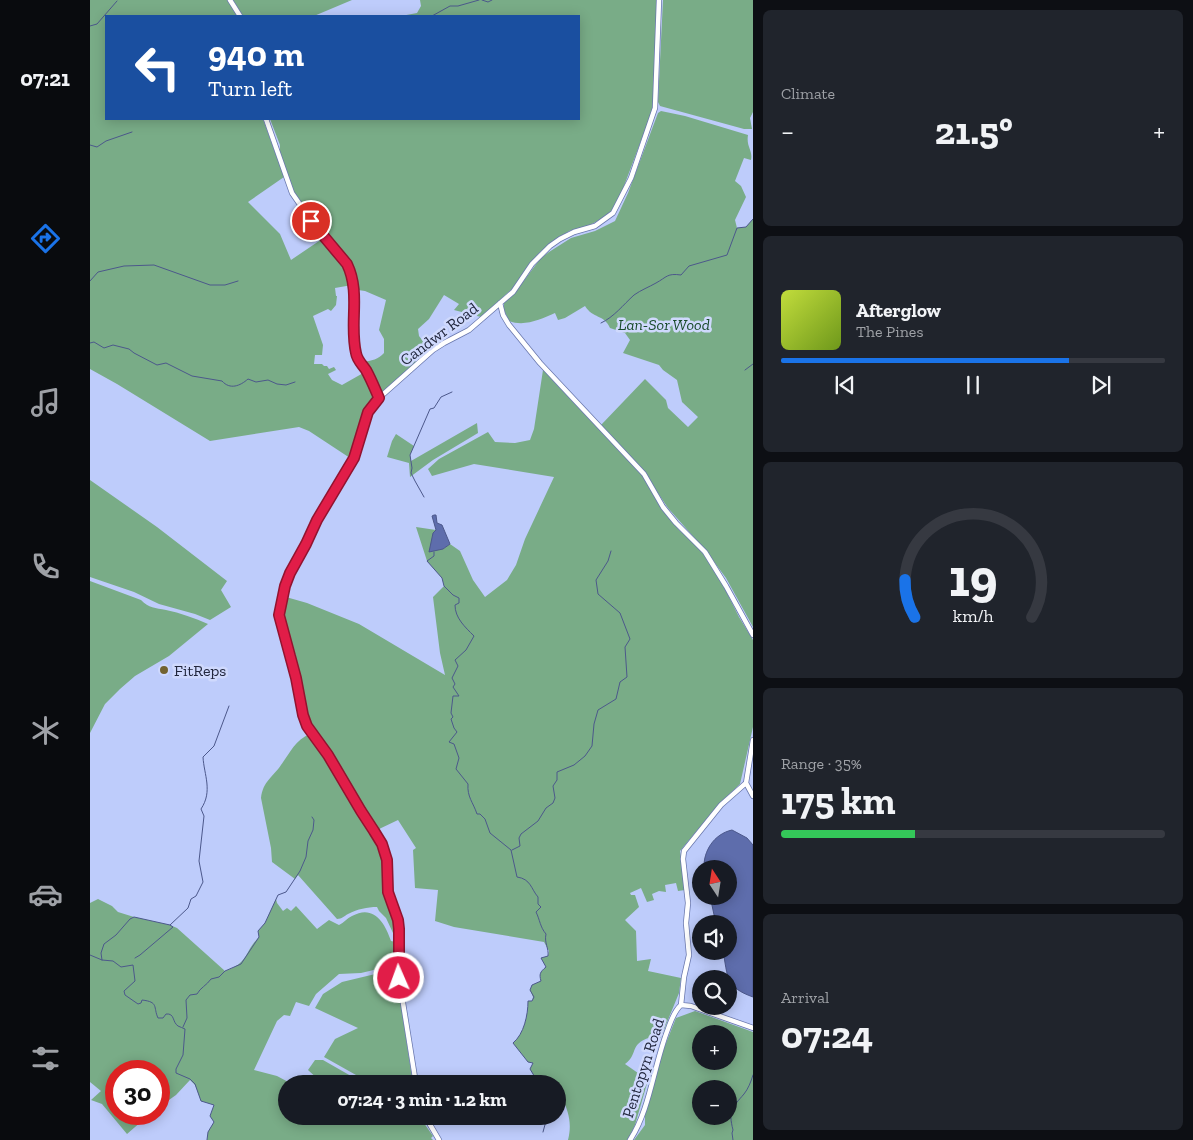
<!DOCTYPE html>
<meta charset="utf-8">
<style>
:root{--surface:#171b24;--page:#20242c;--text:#f1f3f6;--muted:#9ea1a6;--line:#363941;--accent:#1a73e8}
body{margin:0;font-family:"Zilla Slab",serif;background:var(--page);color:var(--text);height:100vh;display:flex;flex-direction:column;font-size:19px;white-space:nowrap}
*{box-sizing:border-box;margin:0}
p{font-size:16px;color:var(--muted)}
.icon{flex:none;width:28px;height:28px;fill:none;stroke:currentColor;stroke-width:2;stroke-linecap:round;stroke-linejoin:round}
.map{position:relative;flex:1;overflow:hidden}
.details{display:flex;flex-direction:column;gap:10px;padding:10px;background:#0d0f14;width:440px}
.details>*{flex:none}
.hud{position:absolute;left:15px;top:15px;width:475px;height:105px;border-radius:0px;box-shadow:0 2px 12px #0003;background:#1a4fa0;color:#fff;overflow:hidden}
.needle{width:32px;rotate:348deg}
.tools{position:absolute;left:602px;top:860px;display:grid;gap:10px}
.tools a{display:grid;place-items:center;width:45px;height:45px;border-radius:50%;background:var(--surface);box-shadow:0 2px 12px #0003;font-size:25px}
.speed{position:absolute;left:15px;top:1060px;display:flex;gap:10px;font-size:25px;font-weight:700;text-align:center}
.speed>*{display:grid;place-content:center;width:65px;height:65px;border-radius:50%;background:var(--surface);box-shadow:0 2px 12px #0003;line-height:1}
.speed .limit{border:8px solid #d22;background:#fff;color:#111}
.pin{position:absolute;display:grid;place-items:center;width:42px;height:42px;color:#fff;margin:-21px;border:2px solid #fff;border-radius:50%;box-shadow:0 1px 5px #0007}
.me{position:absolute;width:55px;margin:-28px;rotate:358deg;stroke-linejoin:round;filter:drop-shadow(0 0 4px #0008)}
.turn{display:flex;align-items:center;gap:18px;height:105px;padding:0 20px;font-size:22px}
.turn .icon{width:65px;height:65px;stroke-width:2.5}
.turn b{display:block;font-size:35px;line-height:42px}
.big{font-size:38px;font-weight:800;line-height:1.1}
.details .widget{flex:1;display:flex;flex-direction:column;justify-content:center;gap:8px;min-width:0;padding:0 18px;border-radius:8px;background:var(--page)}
.details .dial{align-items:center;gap:0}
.dial svg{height:130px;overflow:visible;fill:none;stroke:var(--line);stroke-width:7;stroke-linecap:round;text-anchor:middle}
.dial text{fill:var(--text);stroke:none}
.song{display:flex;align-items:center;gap:15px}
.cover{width:60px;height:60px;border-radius:8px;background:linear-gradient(135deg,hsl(70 70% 55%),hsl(80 70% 35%))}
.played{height:5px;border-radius:2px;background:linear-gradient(90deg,var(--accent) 75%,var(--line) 75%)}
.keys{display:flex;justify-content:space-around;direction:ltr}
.heat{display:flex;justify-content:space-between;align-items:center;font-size:28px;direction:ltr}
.charge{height:8px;border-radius:4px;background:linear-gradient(90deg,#34c759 35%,var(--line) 0)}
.trip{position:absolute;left:188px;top:1075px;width:288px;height:50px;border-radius:25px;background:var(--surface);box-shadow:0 2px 12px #0003;font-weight:800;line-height:50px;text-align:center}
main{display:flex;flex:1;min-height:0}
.menu{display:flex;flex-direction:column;width:90px;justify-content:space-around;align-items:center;background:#090b0e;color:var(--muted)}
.menu .icon{width:35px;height:35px}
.menu .current{color:var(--accent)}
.menu b{font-size:22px;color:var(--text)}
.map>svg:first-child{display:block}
</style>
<main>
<nav class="menu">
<b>07:21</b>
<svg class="icon current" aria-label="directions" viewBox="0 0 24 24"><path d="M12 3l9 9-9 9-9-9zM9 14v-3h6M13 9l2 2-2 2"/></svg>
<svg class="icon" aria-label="music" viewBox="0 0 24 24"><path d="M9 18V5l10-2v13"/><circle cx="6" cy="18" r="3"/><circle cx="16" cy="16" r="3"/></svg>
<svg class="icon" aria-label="phone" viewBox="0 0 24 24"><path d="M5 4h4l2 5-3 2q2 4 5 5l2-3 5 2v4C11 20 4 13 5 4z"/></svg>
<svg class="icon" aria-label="climate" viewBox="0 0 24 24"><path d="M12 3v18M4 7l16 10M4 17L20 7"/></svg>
<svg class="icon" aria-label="car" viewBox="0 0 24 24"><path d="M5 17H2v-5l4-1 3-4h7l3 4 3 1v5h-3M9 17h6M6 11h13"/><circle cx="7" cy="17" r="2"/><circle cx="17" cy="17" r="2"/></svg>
<svg class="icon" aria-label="filters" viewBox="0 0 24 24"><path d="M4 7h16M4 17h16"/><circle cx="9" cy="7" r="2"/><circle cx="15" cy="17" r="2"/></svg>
</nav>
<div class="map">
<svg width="663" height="1140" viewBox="0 0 663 1140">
<rect width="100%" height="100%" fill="#beccfb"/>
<path fill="#79ac87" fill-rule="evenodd" d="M0,0H138L148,16H16V119H173L194,177L158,202L190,234L201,260L232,239L257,268L262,285L245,288L246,296H247L246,305L241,311L238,309L223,316L233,345L232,355H225L224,364H232L234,366H237L239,369L244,367L246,370L238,374L242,380L252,385L275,372L284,390L285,398L272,416L271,429L267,445L260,458L219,431L209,427L120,441L27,384L0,369Z
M143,0H262L224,16H153Z
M330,0H567L563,109L531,194L521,212L513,218L500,225L479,231L451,251L440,263L424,287L391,317L364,310L369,304L354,295L339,319L328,329L329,336L339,349L338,352L295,391L291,392L288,389L273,362C281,361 289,359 294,353V339L289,330L296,300L275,291L268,290L259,265L204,192L190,152V145L180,119H489V16H311L327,13L331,6Z
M573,0H663V112L660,118L662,129H654L570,106L568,102Z
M571,111L595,116L658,135C656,147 663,150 661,160L654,158L645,181L651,186L656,197L645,220L647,228L656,227L663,219V627L636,578L616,551L578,508L553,471L511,425L555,379L576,400L578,408L598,427L608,417L592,402L587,380L573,370L569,365L533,353L540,340L535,333L520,328C514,314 503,319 495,306L475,318L468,320L465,313C451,319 435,327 419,321L414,310V303L424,294L450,259L459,252L481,238L505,231L525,221L538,193L568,113Z
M453,370L552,475L573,509L589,530L603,542L614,555L634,587L649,617L663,640V727L650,784L629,804L590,851L595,890L588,891L586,883L575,885L576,892L569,891L562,894L564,900L557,902L551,888L540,893L541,895H545L549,907L535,920L546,931L547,961L561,959L558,971L591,978L589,993L571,1037L570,1038L565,1036C537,1043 550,1053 535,1064L558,1080L545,1125L538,1140H478C482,1124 479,1113 472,1097L466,1100V1084H449L440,1069L443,1063L438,1062L423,1043C434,1034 438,1015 438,1001H442L443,997L440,990L442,985L451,981C449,974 450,972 456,967L451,958L458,956L459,951L454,942L364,927L345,921L348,890L325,888L323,850L326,848L308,820L287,830L273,810L241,754L217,722L213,710L205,668L206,655L197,642L192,619L196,597L217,603L269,624L355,675L350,653L343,597L354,586L352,578L337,561L326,527L346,530L353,549L360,544L370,551L383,580L395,597L417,580L426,565L435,539L464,477L384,464L342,476L338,469L349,459L398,432L405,442L425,443L440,440L444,429Z
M387,423L388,433L343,460L320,477L319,463L297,457L302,441L306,434L324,446L320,455L321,461Z
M0,480L67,527L137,581L131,590L141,607L120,620L105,614L69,604L44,592L0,577Z
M0,581L51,600C59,608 65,608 76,610C90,613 105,618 118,624L79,656L45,676L30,689L15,704L0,733Z
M220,734L237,755L271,816L286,838L295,863V900L305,916L306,932L303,933L296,918L289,911L287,907C277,907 268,909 258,914C254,916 252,919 247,919L208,875L205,879L182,862L181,848L171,798C173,781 183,777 191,765C200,753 205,740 220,734Z
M8,899L22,906L28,912L44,917L80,925L87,928L135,971C160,962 153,953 169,937L168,931L175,923L186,899L187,903L193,911L197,908L201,911L206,906L227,929L239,920L249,925C254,923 257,918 262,916C283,904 295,922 301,941L306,942L305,965L271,973L249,974L226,994L219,1006L206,1002L200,1016L194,1015L187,1021L164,1070L187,1076L202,1084H196V1116H329L343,1136L341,1138L343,1140H117L118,1132L124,1122L120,1116L124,1105L111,1101L105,1085L100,1080L86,1095L69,1107V1071H26V1114H60L37,1134L12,1104L1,1100L11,1091L0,1082V903Z
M302,970L306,972L323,1084H282L234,1057L245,1039L268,1028L225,1008L233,994L252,982Z
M605,1011L663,1032V1140H544L555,1125V1113L572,1053L586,1018ZM611,1034H639V1061H611ZM611,1089H639V1116H611Z
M225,1060H233L275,1084H229L230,1081L218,1070Z"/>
<path fill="#5e6dac" stroke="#4c588b" d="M344,515H346L347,523L352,525L360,544L353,549L339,552L343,533L346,530L342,516Z
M642,830L657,838L663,845V997C635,987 638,977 633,951H639V924H626L620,896H639V869H614C613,851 624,834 642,830Z"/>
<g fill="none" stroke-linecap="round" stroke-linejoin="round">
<path stroke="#4c588b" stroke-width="1" d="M392,0L398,2L402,0
M342,16L360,6H368L389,0
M0,26L7,24L27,1
M0,145L7,147L16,141L42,132
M0,281L8,272L34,266L64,265L120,285H135L148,281
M511,323C524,317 533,305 544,295C551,290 559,287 566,283C577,277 577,273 591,275L599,266L637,255L647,228L656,227L663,219
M0,343L4,342L14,348L23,345L39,349L44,353L67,365L76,363L102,376L132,381C140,390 150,386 158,379L166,382L178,380L187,384L196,385L205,382
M655,370L663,364
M334,497L325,481L321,473L322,468L320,455L340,409L344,408L351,397L362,392
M344,552V556L337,561L352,578L354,586L363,595L369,598V603L365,605C365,618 375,627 384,636L376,650L365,660L368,666L362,678L365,684L363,687L369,696H363L361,713L363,717L361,719L364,728L367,732L359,742L364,744L369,758L366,769L378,784C377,797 383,802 387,814H390L395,819L400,833L421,850L427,877C441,879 441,889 448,897V904L451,907L446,912C450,920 450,927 456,934C454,943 459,948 458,956L451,958L456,967C450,972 449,974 451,981L442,985L440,990L444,997L442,1001H438C438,1015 434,1034 423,1043L438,1062L443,1063L440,1069L449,1084
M422,850L430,846L429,838L431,834L448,821L456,808L463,803L465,798L463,786L467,780V772L484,765L495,756L502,746L504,724L508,710L526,699L530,682L537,677L535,647L540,639L530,613L508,594L506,580L518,561L521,551
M0,955L12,960L23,961L31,967L43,965L45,981L34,991L35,995L48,1004L51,1003L52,1000C69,1002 63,1007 68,1018H73L76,1014C85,1013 82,1022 88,1026C90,1027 93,1028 95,1029L93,1055L86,1069V1073L100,1079L105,1084L111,1101L124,1105L120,1116L124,1122L118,1132L117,1140
M45,958L50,955L83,927L80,925L98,908L101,899L106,896L113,882L109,861L114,816L111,809C123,791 114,775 113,757L124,746L139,706
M12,960L11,953L14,944L26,935L40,919L44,917L80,925
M93,1027L97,1018L96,1000L100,995L107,994C110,988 117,985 121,979L129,977L135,971L151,964L169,937L168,931L175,923L188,895L196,892L210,871L216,857L218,841L223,830L224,820L222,817
M453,1132L456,1121
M643,1140L642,1133L643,1130C638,1110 642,1108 654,1094C658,1089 661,1082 663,1075"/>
<defs>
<path id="street" d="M140,0L150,16
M176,119L202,193L222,222L257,264C271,293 259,323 266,353C267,360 272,364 276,370C281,379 285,389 289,398
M410,303L413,315L419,325L450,363L554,474L573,507L586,523L615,552L636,586L663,635
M656,783L663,796
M591,1005L594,977L599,955L596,923L598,903L593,859L594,851L631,805L656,783L663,740
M591,1005L601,1006L663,1028
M326,1084L309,978L308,920L298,892L297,860L292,844L285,831L271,811L238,755L217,726L213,715L206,678L189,615L195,586L227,520L264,458L279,412L289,398L343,350L354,343L379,330L423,292L442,264L460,246L470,239L484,232L505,226L523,213L541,178L565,108L569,0
M335,1116L349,1140
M540,1140C560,1110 564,1064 578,1029C581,1021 584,1011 591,1005"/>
</defs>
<use href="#street" stroke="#6977ad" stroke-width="6"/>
<use href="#street" stroke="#fff" stroke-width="4.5"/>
</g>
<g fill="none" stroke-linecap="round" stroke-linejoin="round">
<defs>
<path id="route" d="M221,221L257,264C271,293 259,323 266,353C267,360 272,364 276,370C281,379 285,389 289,398L278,412L264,458L227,520L216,544L200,573L195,586L189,615L206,678L213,715L217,726L238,755L271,811L284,831L292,844L297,860L298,892L308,920L309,929V978"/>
</defs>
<use href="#route" stroke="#92132f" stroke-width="12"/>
<use href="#route" stroke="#e11d48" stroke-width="9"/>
</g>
<circle fill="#726230" stroke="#cfd9fd" stroke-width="2" cx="74" cy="670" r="5"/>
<g text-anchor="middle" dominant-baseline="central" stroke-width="5" stroke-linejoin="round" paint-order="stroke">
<g font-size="16" font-style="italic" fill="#194b2b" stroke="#cfd9fd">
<text x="574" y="324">Lan-Sor Wood</text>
</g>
<g font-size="16" fill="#22273e" stroke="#cfd9fd">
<text transform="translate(349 334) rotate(-37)">Candwr Road</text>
<text transform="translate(553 1068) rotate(-72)">Pentopyn Road</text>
</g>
<g font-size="16" fill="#22273e" stroke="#cfd9fd" text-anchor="start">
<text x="84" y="670">FitReps</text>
</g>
</g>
</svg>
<div class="tools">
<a><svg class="needle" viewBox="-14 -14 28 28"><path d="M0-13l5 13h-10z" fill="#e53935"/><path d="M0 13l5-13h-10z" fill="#9ea1a6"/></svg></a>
<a><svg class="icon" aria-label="sound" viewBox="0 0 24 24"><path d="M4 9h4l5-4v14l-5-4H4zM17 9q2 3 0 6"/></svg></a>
<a><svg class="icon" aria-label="search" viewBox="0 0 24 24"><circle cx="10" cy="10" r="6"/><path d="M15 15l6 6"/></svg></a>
<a>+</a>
<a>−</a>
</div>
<div class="speed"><div class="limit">30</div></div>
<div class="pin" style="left:221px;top:221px;background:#d93025"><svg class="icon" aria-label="arrive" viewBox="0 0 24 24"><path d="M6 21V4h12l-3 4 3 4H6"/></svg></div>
<svg class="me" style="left:309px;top:978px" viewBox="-20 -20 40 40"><circle r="17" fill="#e11d48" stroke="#fff" stroke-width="3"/><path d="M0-11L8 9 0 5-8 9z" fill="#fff"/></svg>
<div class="trip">07:24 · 3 min · 1.2 km</div>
<div class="hud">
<div class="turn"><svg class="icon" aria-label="left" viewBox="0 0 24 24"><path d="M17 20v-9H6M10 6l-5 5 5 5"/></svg><div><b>940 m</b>Turn left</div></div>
</div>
</div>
<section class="details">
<div class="widget"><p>Climate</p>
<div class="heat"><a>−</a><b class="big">21.5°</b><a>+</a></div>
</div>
<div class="widget">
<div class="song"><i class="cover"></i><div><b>Afterglow</b><p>The Pines</p></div></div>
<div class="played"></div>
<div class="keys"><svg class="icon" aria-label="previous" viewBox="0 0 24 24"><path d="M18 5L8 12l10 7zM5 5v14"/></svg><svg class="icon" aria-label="pause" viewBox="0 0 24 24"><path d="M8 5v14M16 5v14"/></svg><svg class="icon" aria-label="next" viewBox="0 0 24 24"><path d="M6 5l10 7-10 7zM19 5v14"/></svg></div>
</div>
<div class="widget dial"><svg viewBox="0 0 100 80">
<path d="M14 69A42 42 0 1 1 86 69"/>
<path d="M14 69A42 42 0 0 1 8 46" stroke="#1a73e8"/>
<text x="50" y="56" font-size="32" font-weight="700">19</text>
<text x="50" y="72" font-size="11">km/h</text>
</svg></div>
<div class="widget"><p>Range · 35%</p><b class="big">175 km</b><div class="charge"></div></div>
<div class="widget"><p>Arrival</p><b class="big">07:24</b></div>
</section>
</main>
